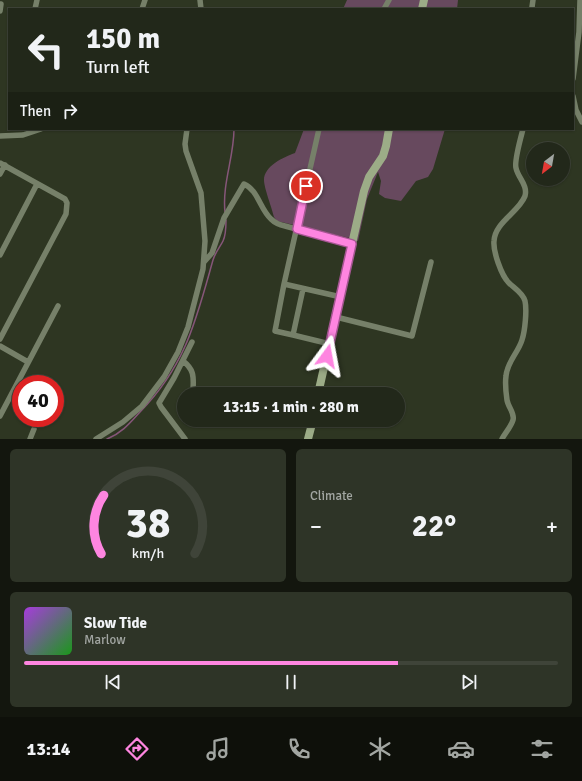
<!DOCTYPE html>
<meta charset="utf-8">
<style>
:root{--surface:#22281a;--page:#2e3427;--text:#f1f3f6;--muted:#a2a6a2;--line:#3f4439;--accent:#fe85e0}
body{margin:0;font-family:Signika,sans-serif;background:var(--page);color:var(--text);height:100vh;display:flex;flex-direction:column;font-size:15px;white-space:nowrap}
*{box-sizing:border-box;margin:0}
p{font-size:13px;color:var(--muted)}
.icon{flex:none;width:22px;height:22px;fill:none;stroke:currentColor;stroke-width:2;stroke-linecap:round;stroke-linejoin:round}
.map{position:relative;height:439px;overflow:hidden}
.drawer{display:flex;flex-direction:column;gap:10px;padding:10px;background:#13160e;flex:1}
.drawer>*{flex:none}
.hud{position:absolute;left:8px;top:8px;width:566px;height:122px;border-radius:0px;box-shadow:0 1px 3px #0004,0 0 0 1px var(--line);background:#22281a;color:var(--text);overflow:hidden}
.needle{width:26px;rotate:211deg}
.tools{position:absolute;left:526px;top:142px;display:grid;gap:8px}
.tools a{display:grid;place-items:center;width:44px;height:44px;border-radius:50%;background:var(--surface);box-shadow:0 1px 3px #0004,0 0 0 1px var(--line);font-size:20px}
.speed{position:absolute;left:12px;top:375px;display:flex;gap:8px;font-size:20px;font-weight:700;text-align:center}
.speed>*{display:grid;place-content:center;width:52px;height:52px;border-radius:50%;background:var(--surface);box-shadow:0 1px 3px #0004,0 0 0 1px var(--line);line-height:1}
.speed .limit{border:6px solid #d22;background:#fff;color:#111}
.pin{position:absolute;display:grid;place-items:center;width:34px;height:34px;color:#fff;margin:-17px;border:2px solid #fff;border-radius:50%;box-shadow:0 1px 4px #0007}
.me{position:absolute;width:44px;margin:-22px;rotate:13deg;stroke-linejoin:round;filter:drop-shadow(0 0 3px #0008)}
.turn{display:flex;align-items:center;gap:14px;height:84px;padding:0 12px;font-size:18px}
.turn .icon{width:52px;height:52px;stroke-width:2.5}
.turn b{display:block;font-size:28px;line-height:34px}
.then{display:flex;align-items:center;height:38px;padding:0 12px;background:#0003;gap:8px;font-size:15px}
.big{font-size:30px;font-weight:800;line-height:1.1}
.drawer .card{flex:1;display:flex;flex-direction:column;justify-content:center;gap:6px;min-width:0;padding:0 14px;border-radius:6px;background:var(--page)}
.drawer .dial{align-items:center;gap:0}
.dial svg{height:104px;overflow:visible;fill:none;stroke:var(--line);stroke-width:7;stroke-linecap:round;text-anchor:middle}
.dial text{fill:var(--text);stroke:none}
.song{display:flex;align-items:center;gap:12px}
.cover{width:48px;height:48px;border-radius:6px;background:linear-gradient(135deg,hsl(280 70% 55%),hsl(120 70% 35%))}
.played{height:4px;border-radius:2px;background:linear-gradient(90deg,var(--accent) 70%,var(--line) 70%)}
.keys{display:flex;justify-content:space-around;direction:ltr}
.heat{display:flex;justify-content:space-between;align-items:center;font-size:22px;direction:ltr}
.drawer .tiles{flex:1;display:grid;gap:10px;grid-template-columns:1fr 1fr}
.card:last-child{grid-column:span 2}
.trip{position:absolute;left:177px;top:387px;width:228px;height:40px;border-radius:20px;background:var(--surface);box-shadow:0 1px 3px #0004,0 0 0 1px var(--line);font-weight:800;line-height:40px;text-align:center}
.dock{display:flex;height:64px;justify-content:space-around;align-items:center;background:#0e100a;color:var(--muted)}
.dock .icon{width:28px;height:28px}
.dock .active{color:var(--accent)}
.dock b{font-size:18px;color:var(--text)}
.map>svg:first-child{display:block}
</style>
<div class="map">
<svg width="582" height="439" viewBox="0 0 582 439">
<rect width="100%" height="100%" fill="#2e3622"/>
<path fill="#67495e" d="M347,0H458L457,9H343Z
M304,129H445L433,169L428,177L416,181L401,201L385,198L379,194L381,181L378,172L367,199L358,241L350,238L277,221L274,217C272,208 264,188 264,180C264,166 284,157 295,153Z"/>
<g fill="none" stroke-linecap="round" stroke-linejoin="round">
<path stroke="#865679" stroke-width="1.5" d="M225,212C222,184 234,157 234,129
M107,439C122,433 130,423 140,412C186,365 196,320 213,260C215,253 220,247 223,241C226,235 226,227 226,220"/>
<path stroke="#768069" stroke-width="5.5" d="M200,0L201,9
M35,9L37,0
M142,9L145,0
M384,9L389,0
M533,9L532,7L533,0
M0,11L1,4
M573,79L579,32L580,0
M573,96L576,110L582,122
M319,129L284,284L341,297
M0,136L23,135L41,129
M0,163L65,199L67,203L66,214L0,339
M0,174L5,165
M0,255L37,184
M204,262L212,253L224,218L244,184C258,190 260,209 271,219C275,223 280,225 285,226L352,244
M284,284L275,331L293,335
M303,289L293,335L330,344
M336,317L412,336L431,262
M0,346L28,362
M183,361C196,371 193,379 193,394
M0,416L58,306
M30,439L34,429
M96,439L123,422L142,406L164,377L178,352L188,327L203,269L205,241L201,193L186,151L185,144L187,129
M185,439L161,407L159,403L174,378L192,342
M502,439C505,433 511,427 513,420C515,413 508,407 507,400C506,393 505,383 506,376C507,362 518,353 522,340C525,331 527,310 525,301C523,293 514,288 509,283C501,275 493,251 494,241C495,222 519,212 525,196C528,185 518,178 516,168C514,161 521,137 523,129"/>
<path stroke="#9cac87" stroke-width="8" d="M422,9L424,0
M318,394L364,191L369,177L383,156L386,146L389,129
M308,439L313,420"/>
</g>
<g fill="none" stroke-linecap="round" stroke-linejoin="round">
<defs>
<path id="route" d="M306,186L297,229L352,244L327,356"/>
</defs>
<use href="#route" stroke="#a55692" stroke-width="10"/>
<use href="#route" stroke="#fe85e0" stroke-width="7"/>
</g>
</svg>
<div class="tools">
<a><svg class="needle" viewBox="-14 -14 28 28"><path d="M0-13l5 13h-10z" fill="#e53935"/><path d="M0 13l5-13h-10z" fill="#a2a6a2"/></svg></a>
</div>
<div class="speed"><div class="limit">40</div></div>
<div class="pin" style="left:306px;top:186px;background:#d93025"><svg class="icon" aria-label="arrive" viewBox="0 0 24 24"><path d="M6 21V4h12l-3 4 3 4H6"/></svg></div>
<svg class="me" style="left:327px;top:356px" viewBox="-20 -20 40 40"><path d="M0-17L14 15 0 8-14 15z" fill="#fe85e0" stroke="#fff" stroke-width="4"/></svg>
<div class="trip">13:15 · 1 min · 280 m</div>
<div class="hud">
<div class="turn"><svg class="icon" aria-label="left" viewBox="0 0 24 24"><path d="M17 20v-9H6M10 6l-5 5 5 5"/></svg><div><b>150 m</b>Turn left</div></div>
<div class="then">Then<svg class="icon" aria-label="right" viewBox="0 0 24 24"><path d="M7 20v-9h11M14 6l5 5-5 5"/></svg></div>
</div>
</div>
<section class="drawer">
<div class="tiles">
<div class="card dial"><svg viewBox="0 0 100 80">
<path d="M14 69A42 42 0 1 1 86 69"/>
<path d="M14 69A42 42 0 0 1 16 24" stroke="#fe85e0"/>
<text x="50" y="56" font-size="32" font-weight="700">38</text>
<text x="50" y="72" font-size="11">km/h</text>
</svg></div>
<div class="card"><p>Climate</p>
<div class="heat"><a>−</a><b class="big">22°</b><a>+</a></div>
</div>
<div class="card">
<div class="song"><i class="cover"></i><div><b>Slow Tide</b><p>Marlow</p></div></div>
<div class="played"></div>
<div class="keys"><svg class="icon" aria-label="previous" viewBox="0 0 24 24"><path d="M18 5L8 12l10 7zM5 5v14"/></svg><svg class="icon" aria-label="pause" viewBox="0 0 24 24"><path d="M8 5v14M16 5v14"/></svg><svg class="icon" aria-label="next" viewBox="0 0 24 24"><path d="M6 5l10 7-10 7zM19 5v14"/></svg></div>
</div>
</div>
</section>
<nav class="dock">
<b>13:14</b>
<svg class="icon active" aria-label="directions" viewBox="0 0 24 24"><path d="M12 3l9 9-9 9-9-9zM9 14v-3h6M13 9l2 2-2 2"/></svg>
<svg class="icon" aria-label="music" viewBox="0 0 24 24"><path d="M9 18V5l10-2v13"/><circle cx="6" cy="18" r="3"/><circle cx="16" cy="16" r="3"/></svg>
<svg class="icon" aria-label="phone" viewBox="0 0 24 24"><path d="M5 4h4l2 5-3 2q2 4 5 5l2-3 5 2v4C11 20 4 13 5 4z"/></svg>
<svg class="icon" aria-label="climate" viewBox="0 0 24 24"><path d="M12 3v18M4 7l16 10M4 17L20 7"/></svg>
<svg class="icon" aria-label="car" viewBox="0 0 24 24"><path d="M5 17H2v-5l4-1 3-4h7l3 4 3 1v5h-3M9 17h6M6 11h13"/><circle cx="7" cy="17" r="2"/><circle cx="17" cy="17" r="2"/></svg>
<svg class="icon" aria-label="filters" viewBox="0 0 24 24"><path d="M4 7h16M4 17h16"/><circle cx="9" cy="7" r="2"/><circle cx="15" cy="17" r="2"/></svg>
</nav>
